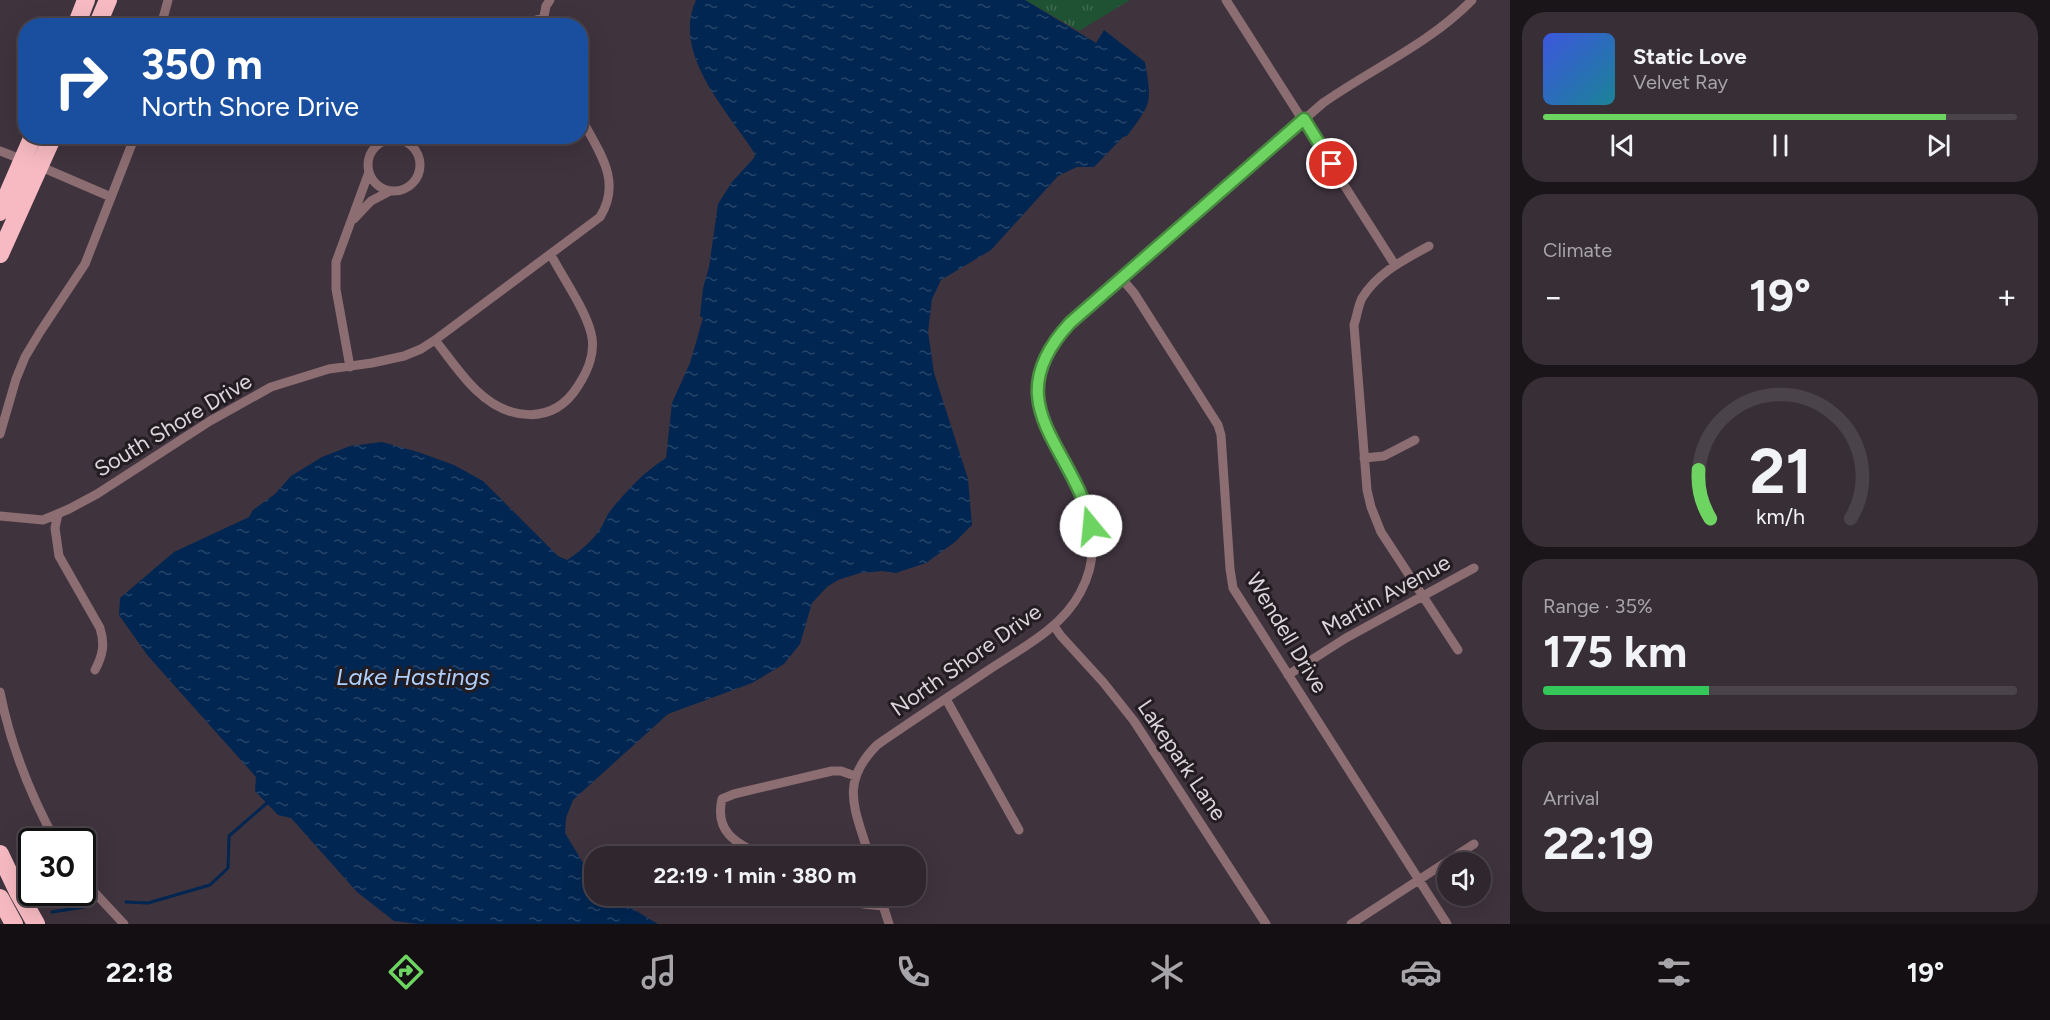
<!DOCTYPE html>
<meta charset="utf-8">
<style>
:root{--surface:#2f262e;--page:#372e36;--text:#f1f3f6;--muted:#a7a5aa;--line:#4a434a;--accent:#6dd361}
body{margin:0;font-family:Figtree,sans-serif;background:var(--page);color:var(--text);height:100vh;display:flex;flex-direction:column;font-size:22px;white-space:nowrap}
*{box-sizing:border-box;margin:0}
p{font-size:20px;color:var(--muted)}
.icon{flex:none;width:33px;height:33px;fill:none;stroke:currentColor;stroke-width:2;stroke-linecap:round;stroke-linejoin:round}
.map{position:relative;flex:1;overflow:hidden}
.panel{display:flex;flex-direction:column;gap:12px;padding:12px;background:#1a1519;width:540px}
.panel>*{flex:none}
.banner{position:absolute;left:18px;top:18px;width:570px;height:126px;border-radius:24px;box-shadow:0 6px 24px #0002,0 0 0 2px var(--line);background:#1a4fa0;color:#fff;overflow:hidden}
.tools{position:absolute;left:1437px;top:852px;display:grid;gap:12px}
.tools a{display:grid;place-items:center;width:54px;height:54px;border-radius:50%;background:var(--surface);box-shadow:0 6px 24px #0002,0 0 0 2px var(--line);font-size:30px}
.speed{position:absolute;left:18px;top:828px;display:flex;gap:12px;font-size:30px;font-weight:700;text-align:center}
.speed>*{display:grid;place-content:center;width:78px;height:78px;border-radius:50%;background:var(--surface);box-shadow:0 6px 24px #0002,0 0 0 2px var(--line);line-height:1}
.speed .limit{border:3px solid #111;border-radius:9px;background:#fff;color:#111}
.pin{position:absolute;display:grid;place-items:center;width:51px;height:51px;color:#fff;margin:-26px;border:3px solid #fff;border-radius:50%;box-shadow:0 2px 6px #0007}
.me{position:absolute;width:66px;margin:-33px;rotate:343deg;stroke-linejoin:round;filter:drop-shadow(0 0 4px #0008)}
.turn{display:flex;align-items:center;gap:21px;height:126px;padding:0 24px;font-size:27px}
.turn .icon{width:78px;height:78px;stroke-width:2.5}
.turn b{display:block;font-size:42px;line-height:51px}
.big{font-size:45px;font-weight:700;line-height:1.1}
.panel .widget{flex:1;display:flex;flex-direction:column;justify-content:center;gap:9px;min-width:0;padding:0 21px;border-radius:24px;background:var(--page)}
.panel .dial{align-items:center;gap:0}
.dial svg{height:156px;overflow:visible;fill:none;stroke:var(--line);stroke-width:7;stroke-linecap:round;text-anchor:middle}
.dial text{fill:var(--text);stroke:none}
.song{display:flex;align-items:center;gap:18px}
.cover{width:72px;height:72px;border-radius:9px;background:linear-gradient(135deg,hsl(230 70% 55%),hsl(190 70% 35%))}
.played{height:6px;border-radius:3px;background:linear-gradient(90deg,var(--accent) 85%,var(--line) 85%)}
.keys{display:flex;justify-content:space-around;direction:ltr}
.heat{display:flex;justify-content:space-between;align-items:center;font-size:33px;direction:ltr}
.charge{height:9px;border-radius:4px;background:linear-gradient(90deg,#34c759 35%,var(--line) 0)}
.trip{position:absolute;left:584px;top:846px;width:342px;height:60px;border-radius:24px;background:var(--surface);box-shadow:0 6px 24px #0002,0 0 0 2px var(--line);font-weight:700;line-height:60px;text-align:center}
.tab-bar{display:flex;height:96px;justify-content:space-around;align-items:center;background:#130f12;color:var(--muted)}
.tab-bar .icon{width:42px;height:42px}
.tab-bar .active{color:var(--accent)}
.tab-bar b{font-size:27px;color:var(--text)}
main{display:flex;flex:1;min-height:0}
.map>svg:first-child{display:block}
</style>
<main>
<div class="map">
<svg width="1510" height="924" viewBox="0 0 1510 924">
<defs>
<pattern id="park-tufts" width="24" height="20" patternUnits="userSpaceOnUse" patternTransform="scale(1.5)"><rect width="24" height="20" fill="#1f5233"/><path d="M3 7l-1-3M5 7V3M7 7l1-3M15 17l-1-3M17 17v-4M19 17l1-3" fill="none" stroke="#3f6a50"/></pattern>
<pattern id="water-ripples" width="26" height="14" patternUnits="userSpaceOnUse" patternTransform="scale(1.5)"><rect width="26" height="14" fill="#012651"/><path d="M2 4q2-2 4 0t4 0M15 11q2-2 4 0t4 0" fill="none" stroke="#264569"/></pattern>
</defs>
<rect width="100%" height="100%" fill="#3f333e"/>
<path fill="url(#park-tufts)" d="M1025,0H1130L1079,31Z"/>
<path fill="url(#water-ripples)" d="M696,0H1025L1096,43L1104,30L1145,62C1152,103 1152,102 1127,136L1123,137L1094,167H1077L1058,176L991,250L941,280L932,299L928,332L934,373L968,479L972,525L955,542L926,563L896,573L882,571L860,573L838,580L827,587L812,603L800,644L784,664L752,683L668,714L573,800L566,818L565,833L594,881V896H611L658,924H418L394,921L357,892L291,818L278,815L255,791L256,777L148,656L119,615L120,598L174,552L249,517L253,510L275,494L291,476L322,457L350,446L382,442L418,452L454,465L483,481L558,556L567,560C578,553 591,542 599,531C604,524 606,516 611,510C627,490 644,472 666,458L672,403L690,363L703,318L700,316L703,288L709,267L718,204L732,182L754,158L755,154C728,111 671,54 696,0Z"/>
<g fill="none" stroke-linecap="round" stroke-linejoin="round">
<path stroke="#012651" stroke-width="3" d="M126,902L148,903L210,885L228,868L229,836L267,803
M52,912L84,907"/>
<path stroke="#8c6d71" stroke-width="9" d="M1226,0L1395,265
M161,26L168,0
M515,26L543,18
M542,26L546,6L550,0
M368 165a26 26 0 1 1 52 0a26 26 0 1 1-52 0Z
M0,151L26,161
M39,166L111,197
M354,219L371,201L390,191
M1429,246C1404,260 1378,272 1362,298C1358,306 1357,316 1354,325L1367,490L1371,507L1381,532L1458,650
M1122,279L1134,293L1218,425L1221,435L1230,569L1233,588L1447,924
M435,340C448,356 461,376 476,390C508,421 553,426 578,386C588,371 596,351 591,333C585,309 563,278 551,255
M350,367L336,289V262L369,172
M0,434L16,379L25,357L40,332L85,264L135,136
M1364,458L1384,456L1415,440
M58,514L55,528L59,556L100,628C105,644 103,655 95,670
M0,516L43,520L69,509L97,494L210,421L271,387L329,369L372,363L404,356L421,349L435,340L600,217C623,180 598,151 580,116
M1054,626L1061,636L1103,682L1134,721L1266,924
M1288,675L1346,638L1474,568
M0,692C10,743 31,796 56,842
M946,699L1019,830
M763,856C737,843 714,833 722,799L734,794L832,771H841L855,776
M869,856C856,810 838,784 877,745C913,720 950,696 987,671C1020,649 1061,629 1080,593C1132,497 1004,436 1047,352C1052,341 1061,332 1070,323L1323,103C1373,68 1429,44 1472,0
M82,879L124,924
M845,896L863,904L883,906
M880,896L889,924
M1351,924L1474,844"/>
<path stroke="#f7bac2" stroke-width="18" d="M76,26L86,0
M97,26L108,0
M0,212L33,136
M0,254L53,136
M0,854L18,892L36,924
M0,898L14,924"/>
</g>
<g fill="none" stroke-linecap="round" stroke-linejoin="round">
<defs>
<path id="route" d="M1091,526C1074,446 994,405 1070,323L1304,119L1332,164"/>
</defs>
<use href="#route" stroke="#47893f" stroke-width="15"/>
<use href="#route" stroke="#6dd361" stroke-width="10"/>
</g>
<g text-anchor="middle" dominant-baseline="central" stroke-width="6" stroke-linejoin="round" paint-order="stroke">
<g font-size="22" fill="#ddd4dc" stroke="#231d22">
<text transform="translate(173 425) rotate(-31)">South Shore Drive</text>
<text transform="translate(1386 595) rotate(-29)">Martin Avenue</text>
<text transform="translate(1287 633) rotate(59)">Wendell Drive</text>
<text transform="translate(966 660) rotate(-35)">North Shore Drive</text>
<text transform="translate(1182 760) rotate(56)">Lakepark Lane</text>
</g>
<g font-size="24" font-style="italic" fill="#afd0fc" stroke="#231d22">
<text x="413" y="676">Lake Hastings</text>
</g>
</g>
</svg>
<div class="tools">
<a><svg class="icon" aria-label="sound" viewBox="0 0 24 24"><path d="M4 9h4l5-4v14l-5-4H4zM17 9q2 3 0 6"/></svg></a>
</div>
<div class="speed"><div class="limit">30</div></div>
<div class="pin" style="left:1332px;top:164px;background:#d93025"><svg class="icon" aria-label="arrive" viewBox="0 0 24 24"><path d="M6 21V4h12l-3 4 3 4H6"/></svg></div>
<svg class="me" style="left:1091px;top:526px" viewBox="-20 -20 40 40"><circle r="19" fill="#fff"/><path d="M0-13L10 11 0 6-10 11z" fill="#6dd361"/></svg>
<div class="trip">22:19 · 1 min · 380 m</div>
<div class="banner">
<div class="turn"><svg class="icon" aria-label="right" viewBox="0 0 24 24"><path d="M7 20v-9h11M14 6l5 5-5 5"/></svg><div><b>350 m</b>North Shore Drive</div></div>
</div>
</div>
<section class="panel">
<div class="widget">
<div class="song"><i class="cover"></i><div><b>Static Love</b><p>Velvet Ray</p></div></div>
<div class="played"></div>
<div class="keys"><svg class="icon" aria-label="previous" viewBox="0 0 24 24"><path d="M18 5L8 12l10 7zM5 5v14"/></svg><svg class="icon" aria-label="pause" viewBox="0 0 24 24"><path d="M8 5v14M16 5v14"/></svg><svg class="icon" aria-label="next" viewBox="0 0 24 24"><path d="M6 5l10 7-10 7zM19 5v14"/></svg></div>
</div>
<div class="widget"><p>Climate</p>
<div class="heat"><a>−</a><b class="big">19°</b><a>+</a></div>
</div>
<div class="widget dial"><svg viewBox="0 0 100 80">
<path d="M14 69A42 42 0 1 1 86 69"/>
<path d="M14 69A42 42 0 0 1 8 44" stroke="#6dd361"/>
<text x="50" y="56" font-size="32" font-weight="700">21</text>
<text x="50" y="72" font-size="11">km/h</text>
</svg></div>
<div class="widget"><p>Range · 35%</p><b class="big">175 km</b><div class="charge"></div></div>
<div class="widget"><p>Arrival</p><b class="big">22:19</b></div>
</section>
</main>
<nav class="tab-bar">
<b>22:18</b>
<svg class="icon active" aria-label="directions" viewBox="0 0 24 24"><path d="M12 3l9 9-9 9-9-9zM9 14v-3h6M13 9l2 2-2 2"/></svg>
<svg class="icon" aria-label="music" viewBox="0 0 24 24"><path d="M9 18V5l10-2v13"/><circle cx="6" cy="18" r="3"/><circle cx="16" cy="16" r="3"/></svg>
<svg class="icon" aria-label="phone" viewBox="0 0 24 24"><path d="M5 4h4l2 5-3 2q2 4 5 5l2-3 5 2v4C11 20 4 13 5 4z"/></svg>
<svg class="icon" aria-label="climate" viewBox="0 0 24 24"><path d="M12 3v18M4 7l16 10M4 17L20 7"/></svg>
<svg class="icon" aria-label="car" viewBox="0 0 24 24"><path d="M5 17H2v-5l4-1 3-4h7l3 4 3 1v5h-3M9 17h6M6 11h13"/><circle cx="7" cy="17" r="2"/><circle cx="17" cy="17" r="2"/></svg>
<svg class="icon" aria-label="filters" viewBox="0 0 24 24"><path d="M4 7h16M4 17h16"/><circle cx="9" cy="7" r="2"/><circle cx="15" cy="17" r="2"/></svg>
<b>19°</b>
</nav>
